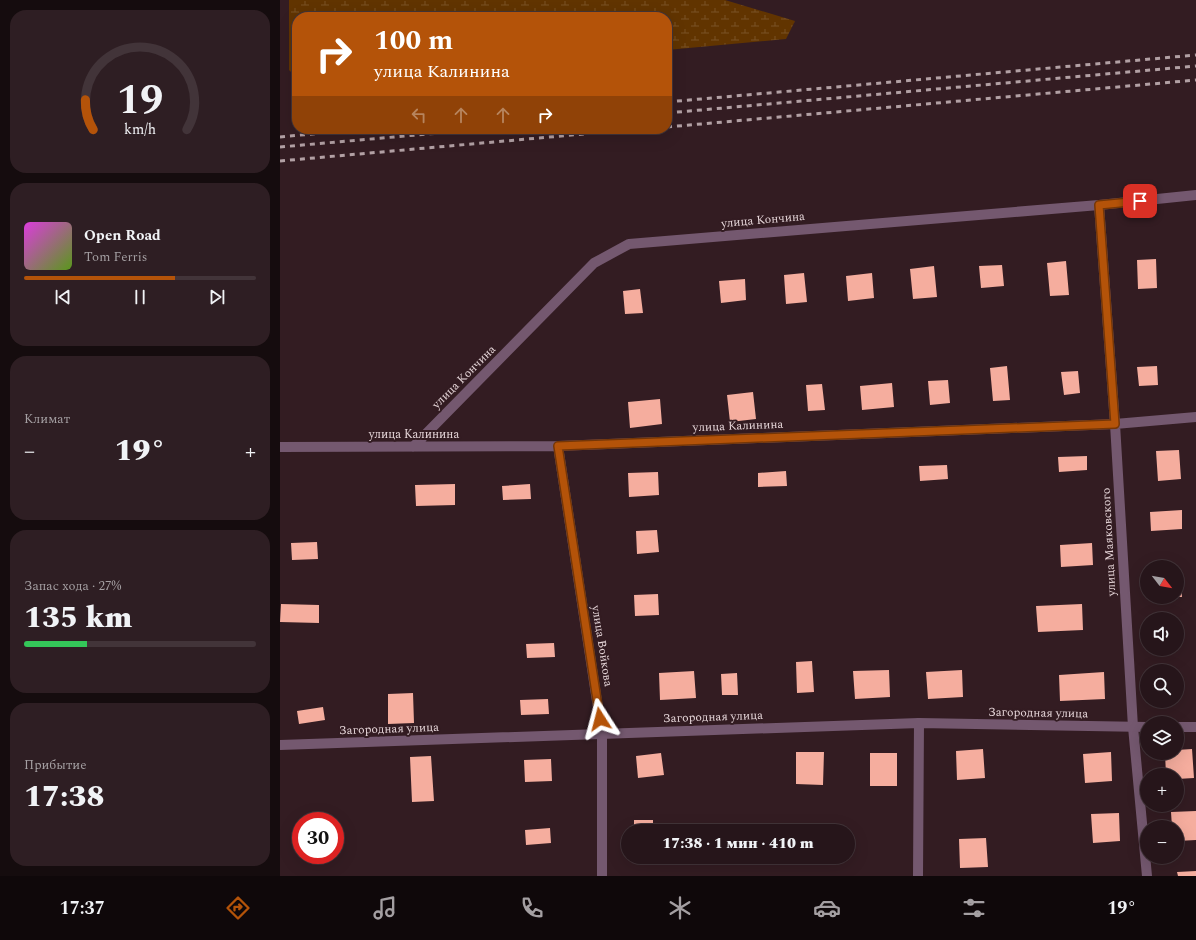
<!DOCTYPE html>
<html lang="ru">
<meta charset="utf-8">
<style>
:root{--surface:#26151a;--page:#2e1e23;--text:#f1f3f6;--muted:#a49fa2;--line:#423439;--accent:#b45309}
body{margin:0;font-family:Spectral,serif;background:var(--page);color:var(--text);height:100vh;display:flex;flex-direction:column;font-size:15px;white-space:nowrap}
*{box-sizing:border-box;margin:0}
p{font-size:13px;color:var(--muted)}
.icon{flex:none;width:22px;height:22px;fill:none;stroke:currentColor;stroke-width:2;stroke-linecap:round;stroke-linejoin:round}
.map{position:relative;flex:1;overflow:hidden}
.details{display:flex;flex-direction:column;gap:10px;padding:10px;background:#150c0e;width:280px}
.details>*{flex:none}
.guide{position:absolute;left:12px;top:12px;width:380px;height:122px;border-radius:16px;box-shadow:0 4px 16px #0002,0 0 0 1px var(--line);background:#b45309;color:#fff;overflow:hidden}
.needle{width:26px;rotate:121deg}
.tools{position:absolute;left:860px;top:560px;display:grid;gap:8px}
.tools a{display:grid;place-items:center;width:44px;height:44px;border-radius:50%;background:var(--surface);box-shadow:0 4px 16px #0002,0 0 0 1px var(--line);font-size:20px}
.speed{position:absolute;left:12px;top:812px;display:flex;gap:8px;font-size:20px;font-weight:700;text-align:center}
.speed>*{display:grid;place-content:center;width:52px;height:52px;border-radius:50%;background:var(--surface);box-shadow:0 4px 16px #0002,0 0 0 1px var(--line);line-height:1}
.speed .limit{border:6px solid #d22;background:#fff;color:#111}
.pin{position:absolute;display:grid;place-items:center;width:34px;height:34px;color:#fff;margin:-17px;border-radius:8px;box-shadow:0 2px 6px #0006}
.me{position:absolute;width:44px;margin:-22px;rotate:351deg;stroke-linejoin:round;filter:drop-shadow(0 0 3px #0008)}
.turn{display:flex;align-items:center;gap:14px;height:84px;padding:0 16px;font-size:18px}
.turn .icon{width:52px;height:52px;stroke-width:2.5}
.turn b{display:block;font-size:28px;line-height:34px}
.lanes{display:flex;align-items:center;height:38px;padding:0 16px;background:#0003;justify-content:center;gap:20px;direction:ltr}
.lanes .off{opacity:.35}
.big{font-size:30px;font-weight:800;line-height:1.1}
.details .widget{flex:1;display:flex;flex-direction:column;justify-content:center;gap:6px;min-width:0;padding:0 14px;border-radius:16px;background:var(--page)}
.details .dial{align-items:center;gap:0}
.dial svg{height:104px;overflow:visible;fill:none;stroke:var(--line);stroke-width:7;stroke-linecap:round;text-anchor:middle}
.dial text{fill:var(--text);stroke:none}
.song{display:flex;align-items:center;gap:12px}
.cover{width:48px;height:48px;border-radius:6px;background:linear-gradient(135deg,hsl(300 70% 55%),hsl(90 70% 35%))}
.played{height:4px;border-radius:2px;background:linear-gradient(90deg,var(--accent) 65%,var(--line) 65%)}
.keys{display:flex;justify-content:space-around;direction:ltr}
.heat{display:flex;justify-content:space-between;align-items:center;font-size:22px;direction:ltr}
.charge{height:6px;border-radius:3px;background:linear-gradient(90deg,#34c759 27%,var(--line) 0)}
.trip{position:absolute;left:341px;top:824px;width:234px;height:40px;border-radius:20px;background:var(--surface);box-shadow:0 4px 16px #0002,0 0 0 1px var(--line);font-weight:800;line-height:40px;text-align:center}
.menu{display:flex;height:64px;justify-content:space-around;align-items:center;background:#0f080a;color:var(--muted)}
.menu .icon{width:28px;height:28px}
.menu .current{color:var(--accent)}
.menu b{font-size:18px;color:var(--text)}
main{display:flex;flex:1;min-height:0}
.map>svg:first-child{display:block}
</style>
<main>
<section class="details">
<div class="widget dial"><svg viewBox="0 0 100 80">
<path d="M14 69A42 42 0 1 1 86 69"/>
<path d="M14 69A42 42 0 0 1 8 46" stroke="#b45309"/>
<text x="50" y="56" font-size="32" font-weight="700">19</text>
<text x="50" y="72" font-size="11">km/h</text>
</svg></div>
<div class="widget">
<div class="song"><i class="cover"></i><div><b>Open Road</b><p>Tom Ferris</p></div></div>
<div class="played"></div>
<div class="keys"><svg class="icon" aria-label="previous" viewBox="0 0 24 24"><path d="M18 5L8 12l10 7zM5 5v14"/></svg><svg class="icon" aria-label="pause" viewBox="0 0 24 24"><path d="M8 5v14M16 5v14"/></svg><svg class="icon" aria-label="next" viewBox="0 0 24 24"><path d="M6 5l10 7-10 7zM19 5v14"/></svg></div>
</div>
<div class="widget"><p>Климат</p>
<div class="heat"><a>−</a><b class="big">19°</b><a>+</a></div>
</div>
<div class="widget"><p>Запас хода · 27%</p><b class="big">135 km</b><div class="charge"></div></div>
<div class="widget"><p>Прибытие</p><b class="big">17:38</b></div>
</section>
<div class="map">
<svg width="916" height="876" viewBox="0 0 916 876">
<defs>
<pattern id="wetland-marsh" width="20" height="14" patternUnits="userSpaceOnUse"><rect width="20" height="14" fill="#613400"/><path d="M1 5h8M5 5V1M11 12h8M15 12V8" fill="none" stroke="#785125"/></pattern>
</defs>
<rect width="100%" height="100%" fill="#331c22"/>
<path fill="url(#wetland-marsh)" d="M9,0H445L515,21L506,39L387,50V17H17V78L9,70Z"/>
<path fill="#f5ad9e" d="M876,259L877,288L858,289L857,260Z
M786,261L789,295L770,296L767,263Z
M722,265L724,286L701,288L699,266Z
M654,266L657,297L633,299L630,269Z
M524,273L527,302L506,304L504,275Z
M592,273L594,298L568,301L566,276Z
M465,279L466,300L441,303L439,281Z
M360,289L363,313L345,314L343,291Z
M727,366L730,400L713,401L710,368Z
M877,366L878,385L859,386L857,367Z
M798,371L800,393L784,395L781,372Z
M668,380L670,403L650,405L648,381Z
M612,383L614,407L582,410L580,386Z
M542,384L545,410L528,411L526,385Z
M473,392L476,419L450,422L447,395Z
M380,399L382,424L350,428L348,402Z
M899,450L901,479L878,481L876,451Z
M807,456V470L779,472L778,457Z
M667,465L668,479L640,481L639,466Z
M506,471L507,486L478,487V473Z
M378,472L379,495L349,497L348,473Z
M175,484V505L136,506L135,485Z
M250,484L251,499L223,500L222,486Z
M902,510V529L871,531L870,512Z
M377,530L379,552L357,554L356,531Z
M37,542L38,559L12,560L11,543Z
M812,543L813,565L781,567L780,545Z
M897,580H901L902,597H897Z
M378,594L379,615L355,616L354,595Z
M1,604L39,605V623L0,622Z
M802,604L803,630L758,632L756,606Z
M274,643L275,657L247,658L246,644Z
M532,661L534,692L517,693L516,662Z
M609,670L610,697L575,699L573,671Z
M682,670L683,697L648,699L646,672Z
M414,671L416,698L380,700L379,673Z
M824,672L825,699L780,701L779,675Z
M457,673L458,695H442L441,674Z
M133,693L134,723L108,724V694Z
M268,699L269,714L241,715L240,700Z
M43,707L45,720L19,724L17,711Z
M703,749L705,778L677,780L676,751Z
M912,749L914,778L897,779V775H886L885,753H897V750Z
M516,752H544L543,785L516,784Z
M831,752L832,781L805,783L803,754Z
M381,753L384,775L358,778L356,756Z
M590,753H617V786H590Z
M151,756L154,801L132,802L130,757Z
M271,759L272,781L245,782L244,760Z
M916,811V840L897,841V827H892L891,812Z
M839,813L840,841L813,843L811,814Z
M354,820H373V831H354Z
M270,828L271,843L246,845L245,830Z
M706,838L708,867L680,868L679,839Z
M916,871V876H898L897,872Z"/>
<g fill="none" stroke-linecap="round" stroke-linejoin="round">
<path stroke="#74586f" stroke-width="10" d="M819,205L835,424L853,727L867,876
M278,446L322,734V876
M0,447L278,446L835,424L916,417
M133,447L314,263L349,244L819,205L916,195
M638,876L639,723"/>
<path stroke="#74586f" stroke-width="10" d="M897,727H916
M0,745L639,723L867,727"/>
<path stroke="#b2a0a4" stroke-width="3" stroke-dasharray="5 5" stroke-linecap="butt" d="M387,102L916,55
M387,113L916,66
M387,127L916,80
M0,137L85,129
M0,147L205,129
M0,161L360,129"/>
</g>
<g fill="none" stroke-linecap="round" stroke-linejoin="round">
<defs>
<path id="route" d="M320,719L278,446L835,424L819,205L860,201"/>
</defs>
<use href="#route" stroke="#753606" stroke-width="10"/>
<use href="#route" stroke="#b45309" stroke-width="7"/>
</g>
<g text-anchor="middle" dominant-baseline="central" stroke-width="4" stroke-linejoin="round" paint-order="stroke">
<g font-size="12" fill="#e6d6d9" stroke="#331c22">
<text transform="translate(483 220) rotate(-5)">улица Кончина</text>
<text transform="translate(184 377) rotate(-45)">улица Кончина</text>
<text transform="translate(458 426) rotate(-2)">улица Калинина</text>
<text x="134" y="434">улица Калинина</text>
<text transform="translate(829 542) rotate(-93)">улица Маяковского</text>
<text transform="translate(322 646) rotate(81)">улица Войкова</text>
<text transform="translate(758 713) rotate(1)">Загородная улица</text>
<text transform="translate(433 717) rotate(-2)">Загородная улица</text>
<text transform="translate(109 729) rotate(-2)">Загородная улица</text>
</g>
</g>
</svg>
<div class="tools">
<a><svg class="needle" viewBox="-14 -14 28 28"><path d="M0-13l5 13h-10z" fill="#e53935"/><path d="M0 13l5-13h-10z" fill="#a49fa2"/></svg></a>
<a><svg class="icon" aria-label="sound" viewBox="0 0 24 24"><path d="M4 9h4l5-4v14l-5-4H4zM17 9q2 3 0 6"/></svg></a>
<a><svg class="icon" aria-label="search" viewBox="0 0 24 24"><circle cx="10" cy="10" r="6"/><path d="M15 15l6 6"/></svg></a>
<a><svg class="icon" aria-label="layers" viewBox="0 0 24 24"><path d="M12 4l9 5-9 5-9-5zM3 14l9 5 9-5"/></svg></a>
<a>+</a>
<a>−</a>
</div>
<div class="speed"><div class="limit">30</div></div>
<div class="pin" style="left:860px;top:201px;background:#d93025"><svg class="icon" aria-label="arrive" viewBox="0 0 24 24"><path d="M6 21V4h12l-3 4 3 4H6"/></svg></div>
<svg class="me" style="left:320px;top:719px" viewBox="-20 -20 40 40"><path d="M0-17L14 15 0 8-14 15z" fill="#b45309" stroke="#fff" stroke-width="4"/></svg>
<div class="trip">17:38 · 1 мин · 410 m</div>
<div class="guide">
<div class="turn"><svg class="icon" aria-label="right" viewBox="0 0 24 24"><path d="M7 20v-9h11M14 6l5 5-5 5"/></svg><div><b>100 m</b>улица Калинина</div></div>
<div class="lanes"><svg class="icon off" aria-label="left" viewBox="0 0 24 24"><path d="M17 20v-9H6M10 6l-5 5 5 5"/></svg><svg class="icon off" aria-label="ahead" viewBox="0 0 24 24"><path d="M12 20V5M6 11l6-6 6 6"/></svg><svg class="icon off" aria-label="ahead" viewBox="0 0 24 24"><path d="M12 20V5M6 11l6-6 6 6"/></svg><svg class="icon" aria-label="right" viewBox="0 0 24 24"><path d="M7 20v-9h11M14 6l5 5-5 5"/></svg></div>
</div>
</div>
</main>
<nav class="menu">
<b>17:37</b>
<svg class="icon current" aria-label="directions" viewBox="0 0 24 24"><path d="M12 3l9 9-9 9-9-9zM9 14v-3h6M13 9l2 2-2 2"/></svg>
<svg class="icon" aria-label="music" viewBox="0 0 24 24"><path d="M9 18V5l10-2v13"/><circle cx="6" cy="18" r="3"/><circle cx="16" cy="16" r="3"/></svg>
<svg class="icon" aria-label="phone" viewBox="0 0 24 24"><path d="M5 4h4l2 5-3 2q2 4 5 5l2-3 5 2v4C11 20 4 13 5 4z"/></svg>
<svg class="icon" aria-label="climate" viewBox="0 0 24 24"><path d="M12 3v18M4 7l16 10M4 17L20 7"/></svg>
<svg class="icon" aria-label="car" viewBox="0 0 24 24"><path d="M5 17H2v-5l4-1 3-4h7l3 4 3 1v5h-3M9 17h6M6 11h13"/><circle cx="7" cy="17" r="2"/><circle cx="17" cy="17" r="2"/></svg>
<svg class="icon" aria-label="filters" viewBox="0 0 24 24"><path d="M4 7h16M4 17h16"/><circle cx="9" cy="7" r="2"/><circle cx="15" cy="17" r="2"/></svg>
<b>19°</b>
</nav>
